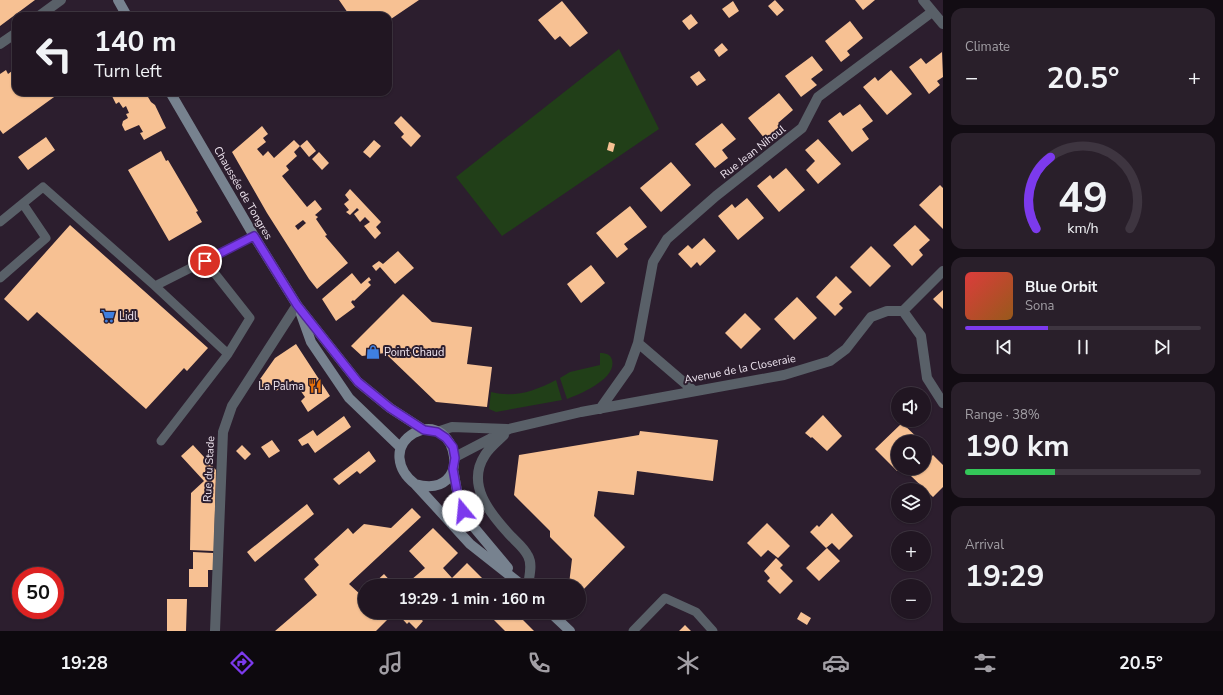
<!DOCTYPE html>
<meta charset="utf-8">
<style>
:root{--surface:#211622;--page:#291f2a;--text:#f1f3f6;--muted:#a29fa5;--line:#3e3540;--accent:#7c3aed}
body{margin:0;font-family:"Nunito Sans",sans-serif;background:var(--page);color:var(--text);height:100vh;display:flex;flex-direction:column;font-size:15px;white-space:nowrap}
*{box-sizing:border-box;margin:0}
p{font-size:13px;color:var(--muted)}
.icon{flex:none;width:22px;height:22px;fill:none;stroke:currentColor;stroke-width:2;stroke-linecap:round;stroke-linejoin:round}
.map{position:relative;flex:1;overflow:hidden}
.sheet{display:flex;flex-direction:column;gap:8px;padding:8px;background:#120c13;width:280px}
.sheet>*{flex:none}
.top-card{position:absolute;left:12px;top:12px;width:380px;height:84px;border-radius:12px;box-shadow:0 1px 3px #0004,0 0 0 1px var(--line);background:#211622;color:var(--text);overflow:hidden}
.tools{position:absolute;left:891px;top:387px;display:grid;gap:8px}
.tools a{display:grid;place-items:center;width:40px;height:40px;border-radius:50%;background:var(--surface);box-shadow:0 1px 3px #0004,0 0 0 1px var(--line);font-size:20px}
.speed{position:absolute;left:12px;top:567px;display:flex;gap:8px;font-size:20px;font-weight:700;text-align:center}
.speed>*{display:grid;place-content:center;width:52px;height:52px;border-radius:50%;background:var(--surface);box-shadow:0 1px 3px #0004,0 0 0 1px var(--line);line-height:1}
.speed .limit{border:6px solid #d22;background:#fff;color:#111}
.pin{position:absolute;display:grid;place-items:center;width:34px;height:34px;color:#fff;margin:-17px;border:2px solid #fff;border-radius:50%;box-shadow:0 1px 4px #0007}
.me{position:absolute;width:44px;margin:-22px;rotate:343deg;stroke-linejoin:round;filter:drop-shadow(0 0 3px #0008)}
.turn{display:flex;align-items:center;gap:14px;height:84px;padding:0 16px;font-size:18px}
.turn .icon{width:52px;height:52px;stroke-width:2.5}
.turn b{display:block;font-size:28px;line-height:34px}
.big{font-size:30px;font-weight:700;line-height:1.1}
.sheet .tile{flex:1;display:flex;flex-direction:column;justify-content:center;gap:6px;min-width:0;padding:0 14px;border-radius:12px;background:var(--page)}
.sheet .dial{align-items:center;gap:0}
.dial svg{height:104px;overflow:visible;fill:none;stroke:var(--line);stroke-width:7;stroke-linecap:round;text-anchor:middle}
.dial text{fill:var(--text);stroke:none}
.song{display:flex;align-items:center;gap:12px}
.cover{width:48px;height:48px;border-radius:6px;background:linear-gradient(135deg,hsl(0 70% 55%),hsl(30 70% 35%))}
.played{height:4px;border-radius:2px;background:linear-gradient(90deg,var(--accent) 35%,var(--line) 35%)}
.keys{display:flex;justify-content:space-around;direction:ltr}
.heat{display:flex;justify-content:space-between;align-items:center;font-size:22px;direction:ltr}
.charge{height:6px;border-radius:3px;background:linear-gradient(90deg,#34c759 38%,var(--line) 0)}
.trip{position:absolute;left:358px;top:579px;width:228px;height:40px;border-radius:20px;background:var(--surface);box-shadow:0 1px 3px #0004,0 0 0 1px var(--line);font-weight:700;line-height:40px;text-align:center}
.menu{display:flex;height:64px;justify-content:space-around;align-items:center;background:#0d090e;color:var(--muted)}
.menu .icon{width:28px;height:28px}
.menu .current{color:var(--accent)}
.menu b{font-size:18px;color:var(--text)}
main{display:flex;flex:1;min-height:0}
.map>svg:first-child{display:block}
</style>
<main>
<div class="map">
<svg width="943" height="631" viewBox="0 0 943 631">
<rect width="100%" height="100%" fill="#2c1e2e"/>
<path fill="#213f18" d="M619,49L659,129L502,236L456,177Z
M600,353C605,353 611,354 612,360C617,379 580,394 567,399L560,378L570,372L600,365Z
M556,380L562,400L496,412L489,409L491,392C515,398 535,391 556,380Z"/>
<path fill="#f7c193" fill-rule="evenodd" d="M0,0H35L0,26Z
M339,0H419L388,21V16H350Z
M775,0L784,10L777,16L768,6Z
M855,0H875L863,10Z
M562,1L588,33L570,47L560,36L555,40L538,20Z
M733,1L739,11L729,18L722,9Z
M691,14L698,23L689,30L682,21Z
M850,21L863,38L847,51L850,55L841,62L825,41Z
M722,43L728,50L719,57L714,50Z
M942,52L943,77L937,81L940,85L929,94L909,67L921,58L926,64Z
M812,56L823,70L811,79L817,85L801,97L785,76Z
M16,68V92H25L23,93L26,97L32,92H61L3,134L0,130V74L6,70L8,74Z
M891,70L912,94L887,115L863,87L875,77L878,81Z
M699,71L706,80L697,86L690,77Z
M110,92H145L151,102L155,105L166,128L144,140L140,133L143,132L139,125L125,131L122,125L123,121L128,118L126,114L129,113L126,106L123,108L119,102L116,104Z
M779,93L793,110L778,123L781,126L765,139L748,118Z
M860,104L873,121L862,129L869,139L852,152L828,121L840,112L843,116Z
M401,116L421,136L411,147L401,137L404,134L394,123Z
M722,123L736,139L722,150L728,158L715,168L695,144Z
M262,126L268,134L263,138L266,142L257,149L263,156L268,151L274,158L294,140L300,146L294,152L297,156L286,166L289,170L282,176L307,207L315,200L322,209L315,215L318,217L316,219L327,235L325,236L348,263L317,289L309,279L267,213L232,152ZM303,220L306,223L298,230L295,226Z
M46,137L55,150L28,170L18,157Z
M818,139L841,164L818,184L806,170L815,161L805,150Z
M307,140L316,151L309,157L300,146Z
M374,140L381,146L370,158L363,152Z
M609,142L615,144L613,152L607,150Z
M161,151L166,161L168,160L198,211L196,212L202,222L169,241L128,170Z
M319,152L329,163L322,170L312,159Z
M671,162L691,185L661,212L640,188Z
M786,168L805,190L779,212L757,186L770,175L773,179Z
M940,185L943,188V229L919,205Z
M350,189L381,222L376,227L381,233L375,239L364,226L370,222L365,217L360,222L354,214L359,210L357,208L350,215L346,212L349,210L344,204L349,200L345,195Z
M747,198L764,218L738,240L718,216L732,204L735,208Z
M630,206L647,227L624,244L628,249L617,258L596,233Z
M70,225L208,348L187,371L184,368L146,409L37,312L28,321L4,299Z
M915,225L930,240L919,250L923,255L912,266L893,245Z
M704,238L716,251L700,266L697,262L691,268L678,254L688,245L692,249Z
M871,246L891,266L870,287L850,267Z
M398,251L414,268L395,284L380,267L376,271L372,266L379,261L383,264Z
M591,265L605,283L581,303L567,284Z
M352,273L361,284L369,277L371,280L368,282L371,285L354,301L353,300L351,302L355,307L336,321L322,299Z
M836,276L852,292L839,304L843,308L835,316L816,297Z
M943,290V309L933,299Z
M403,294L432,322L472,327L467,364L492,367L487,407L436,402L385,353L362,356L351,346Z
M797,297L817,318L794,340L774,319Z
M745,313L761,329L741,349L725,333Z
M296,344L330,396L308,412L301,401L305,397L293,380L276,391L272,385L261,389L258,382L275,358Z
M823,415L842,436L827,451L812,437L811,438L805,433Z
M344,416L351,427L315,453L308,443L302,446L298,440L313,430L317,436Z
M902,423L922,442H898V468H900L897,471L875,449Z
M640,431L718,440L713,481L637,471L634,495L598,491L594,516L625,547L579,594V586L569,584L572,559L550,537V531L514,495L519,455L639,435Z
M272,440L280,451L269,458L261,447Z
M193,445L216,470L214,551L190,550L191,493L204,481L181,456Z
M242,445L251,454L245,460L236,451Z
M369,451L376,461L360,474L357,471L339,485L333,479Z
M933,455L943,465V487L933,497L911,476L920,468H924V464Z
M307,504L314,514L255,562L247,552Z
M412,508L421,517L349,584L361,595L365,592V612H395L376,631H275L317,595L304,579L319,565L314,559L348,528L353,534L364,524L391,528Z
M832,513L853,536L839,550L832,543L826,548L810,532L817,525L819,527Z
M767,523L790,546L778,558L768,550L761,557L747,543Z
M433,528L458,553L443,568L452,578L444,586H404L425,568L409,551Z
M827,548L840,561L819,581L806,568Z
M193,552L213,553V570H208V587H189V569H193Z
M776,558L783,565L780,568L793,581L780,594L767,581L770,578L764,571Z
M467,563L485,581L489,586H460L452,578Z
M384,574L395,586H371Z
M167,599H187L186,631H167Z
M396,612H419L416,615L423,621L416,629L409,622L407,624Z
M486,612H515L534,631H505Z
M801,612L811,618L807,625L797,619Z
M685,625L691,631H679Z"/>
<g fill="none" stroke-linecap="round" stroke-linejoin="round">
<path stroke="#596068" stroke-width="9" d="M0,222L43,187L155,286L254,236
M0,278L46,238L23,204
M155,286L228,354
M161,441L228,354L250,318L205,261
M633,631L665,598L696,612L713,631"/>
<path stroke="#596068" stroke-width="10" d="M923,0L943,24
M39,16L61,0
M0,44L16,33
M903,311L943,271
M638,343L694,391
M600,409L629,368L638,343L653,262L667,239L716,196L802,128L818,97L932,12
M437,432L452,427L507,429
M504,435C498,441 490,447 485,455C466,484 489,512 508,533C514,540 524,547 528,556C533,565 529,576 528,586
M455,457L509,429L581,412L784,375L830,361L846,349L871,317L887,311H903L921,336L927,378L943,403
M215,631L223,432L232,406L297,305"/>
<path stroke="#77828f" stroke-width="10" d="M118,0L127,16
M170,92L254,236L297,305L358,382L390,408L424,430
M301,314L311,342L349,398L401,448
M453,469L459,502L467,519L508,568
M415,484C475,501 459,410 414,433C392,446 397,470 415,484L470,544L523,586
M550,612L570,631"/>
</g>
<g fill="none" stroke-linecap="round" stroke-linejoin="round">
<defs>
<path id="route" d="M205,261L254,236L297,305L358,382L390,408L424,430L437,432L446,438L453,447L455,458L453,469L459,502L463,511"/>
</defs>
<use href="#route" stroke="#51269a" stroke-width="10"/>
<use href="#route" stroke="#7c3aed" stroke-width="7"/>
</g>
<defs>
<symbol id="supermarket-bare" viewBox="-9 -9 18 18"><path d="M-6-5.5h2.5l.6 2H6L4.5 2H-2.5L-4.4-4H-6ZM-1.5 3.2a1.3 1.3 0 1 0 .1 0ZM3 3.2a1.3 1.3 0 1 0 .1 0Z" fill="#3f7fe0" stroke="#2c1e2e" stroke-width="2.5" paint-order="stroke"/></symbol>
<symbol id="shop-bare" viewBox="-9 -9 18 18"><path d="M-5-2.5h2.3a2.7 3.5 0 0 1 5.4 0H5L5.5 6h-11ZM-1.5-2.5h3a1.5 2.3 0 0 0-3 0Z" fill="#3f7fe0" stroke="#2c1e2e" stroke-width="2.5" paint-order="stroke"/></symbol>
<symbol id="restaurant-bare" viewBox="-9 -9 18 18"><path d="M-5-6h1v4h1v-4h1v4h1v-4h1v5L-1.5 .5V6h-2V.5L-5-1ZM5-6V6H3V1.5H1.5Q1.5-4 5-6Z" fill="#e8710a" stroke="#2c1e2e" stroke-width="2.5" paint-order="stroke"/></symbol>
</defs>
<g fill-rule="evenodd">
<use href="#supermarket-bare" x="98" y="306" width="20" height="20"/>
<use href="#shop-bare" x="363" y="342" width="20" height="20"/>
<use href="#restaurant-bare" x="305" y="376" width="20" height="20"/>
</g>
<g text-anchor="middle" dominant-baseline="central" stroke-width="4" stroke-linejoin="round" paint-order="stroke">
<g font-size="11" fill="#efe5f0" stroke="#2c1e2e">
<text transform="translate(753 152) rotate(-38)">Rue Jean Nihoul</text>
<text transform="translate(243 193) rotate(60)">Chaussée de Tongres</text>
<text transform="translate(740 369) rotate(-11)">Avenue de la Closeraie</text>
<text transform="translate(209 469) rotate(-87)">Rue du Stade</text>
</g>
<g font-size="11" fill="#efe5f0" stroke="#2c1e2e" text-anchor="start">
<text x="119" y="316">Lidl</text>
<text x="384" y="352">Point Chaud</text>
<text x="304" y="386" text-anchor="end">La Palma</text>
</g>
</g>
</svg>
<div class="tools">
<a><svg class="icon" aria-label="sound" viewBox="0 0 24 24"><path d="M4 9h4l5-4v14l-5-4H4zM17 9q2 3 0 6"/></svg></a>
<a><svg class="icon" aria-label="search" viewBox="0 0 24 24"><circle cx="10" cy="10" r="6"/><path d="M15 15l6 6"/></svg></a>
<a><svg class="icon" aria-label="layers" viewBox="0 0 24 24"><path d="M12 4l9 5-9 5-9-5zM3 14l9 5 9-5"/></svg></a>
<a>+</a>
<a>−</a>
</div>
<div class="speed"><div class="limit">50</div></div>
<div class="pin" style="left:205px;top:261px;background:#d93025"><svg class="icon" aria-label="arrive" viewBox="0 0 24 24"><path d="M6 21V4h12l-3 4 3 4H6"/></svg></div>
<svg class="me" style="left:463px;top:511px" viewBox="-20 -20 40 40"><circle r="19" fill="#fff"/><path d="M0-13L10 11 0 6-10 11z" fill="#7c3aed"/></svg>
<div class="trip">19:29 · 1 min · 160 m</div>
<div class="top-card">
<div class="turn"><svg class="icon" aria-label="left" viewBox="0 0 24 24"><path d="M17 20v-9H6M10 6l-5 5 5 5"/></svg><div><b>140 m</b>Turn left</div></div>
</div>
</div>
<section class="sheet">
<div class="tile"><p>Climate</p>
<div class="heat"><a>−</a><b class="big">20.5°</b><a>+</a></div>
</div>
<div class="tile dial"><svg viewBox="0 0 100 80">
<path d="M14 69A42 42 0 1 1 86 69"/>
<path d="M14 69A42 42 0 0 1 25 14" stroke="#7c3aed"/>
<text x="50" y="56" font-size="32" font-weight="700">49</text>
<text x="50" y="72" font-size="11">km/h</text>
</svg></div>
<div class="tile">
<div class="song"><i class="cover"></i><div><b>Blue Orbit</b><p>Sona</p></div></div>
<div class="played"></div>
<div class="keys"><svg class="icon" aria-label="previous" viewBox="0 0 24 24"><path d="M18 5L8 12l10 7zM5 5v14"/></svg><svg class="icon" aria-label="pause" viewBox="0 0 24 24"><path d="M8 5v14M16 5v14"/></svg><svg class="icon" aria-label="next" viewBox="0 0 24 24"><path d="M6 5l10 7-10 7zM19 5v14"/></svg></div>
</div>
<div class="tile"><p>Range · 38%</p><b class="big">190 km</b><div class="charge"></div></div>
<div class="tile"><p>Arrival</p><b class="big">19:29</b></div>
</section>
</main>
<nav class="menu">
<b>19:28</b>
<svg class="icon current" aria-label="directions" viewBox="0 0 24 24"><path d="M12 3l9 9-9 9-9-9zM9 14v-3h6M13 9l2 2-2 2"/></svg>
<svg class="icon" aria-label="music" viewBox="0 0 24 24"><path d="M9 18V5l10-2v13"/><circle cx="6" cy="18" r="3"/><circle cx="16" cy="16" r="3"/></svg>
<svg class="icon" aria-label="phone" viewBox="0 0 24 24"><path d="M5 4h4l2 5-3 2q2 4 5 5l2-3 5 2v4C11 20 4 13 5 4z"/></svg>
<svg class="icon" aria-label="climate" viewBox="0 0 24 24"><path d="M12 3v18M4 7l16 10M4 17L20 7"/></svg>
<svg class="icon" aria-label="car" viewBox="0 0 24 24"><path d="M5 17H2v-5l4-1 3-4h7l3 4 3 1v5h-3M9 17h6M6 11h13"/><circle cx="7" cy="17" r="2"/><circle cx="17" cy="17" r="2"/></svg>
<svg class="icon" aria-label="filters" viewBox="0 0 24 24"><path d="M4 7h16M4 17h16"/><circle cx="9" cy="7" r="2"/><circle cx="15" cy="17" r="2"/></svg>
<b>20.5°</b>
</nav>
